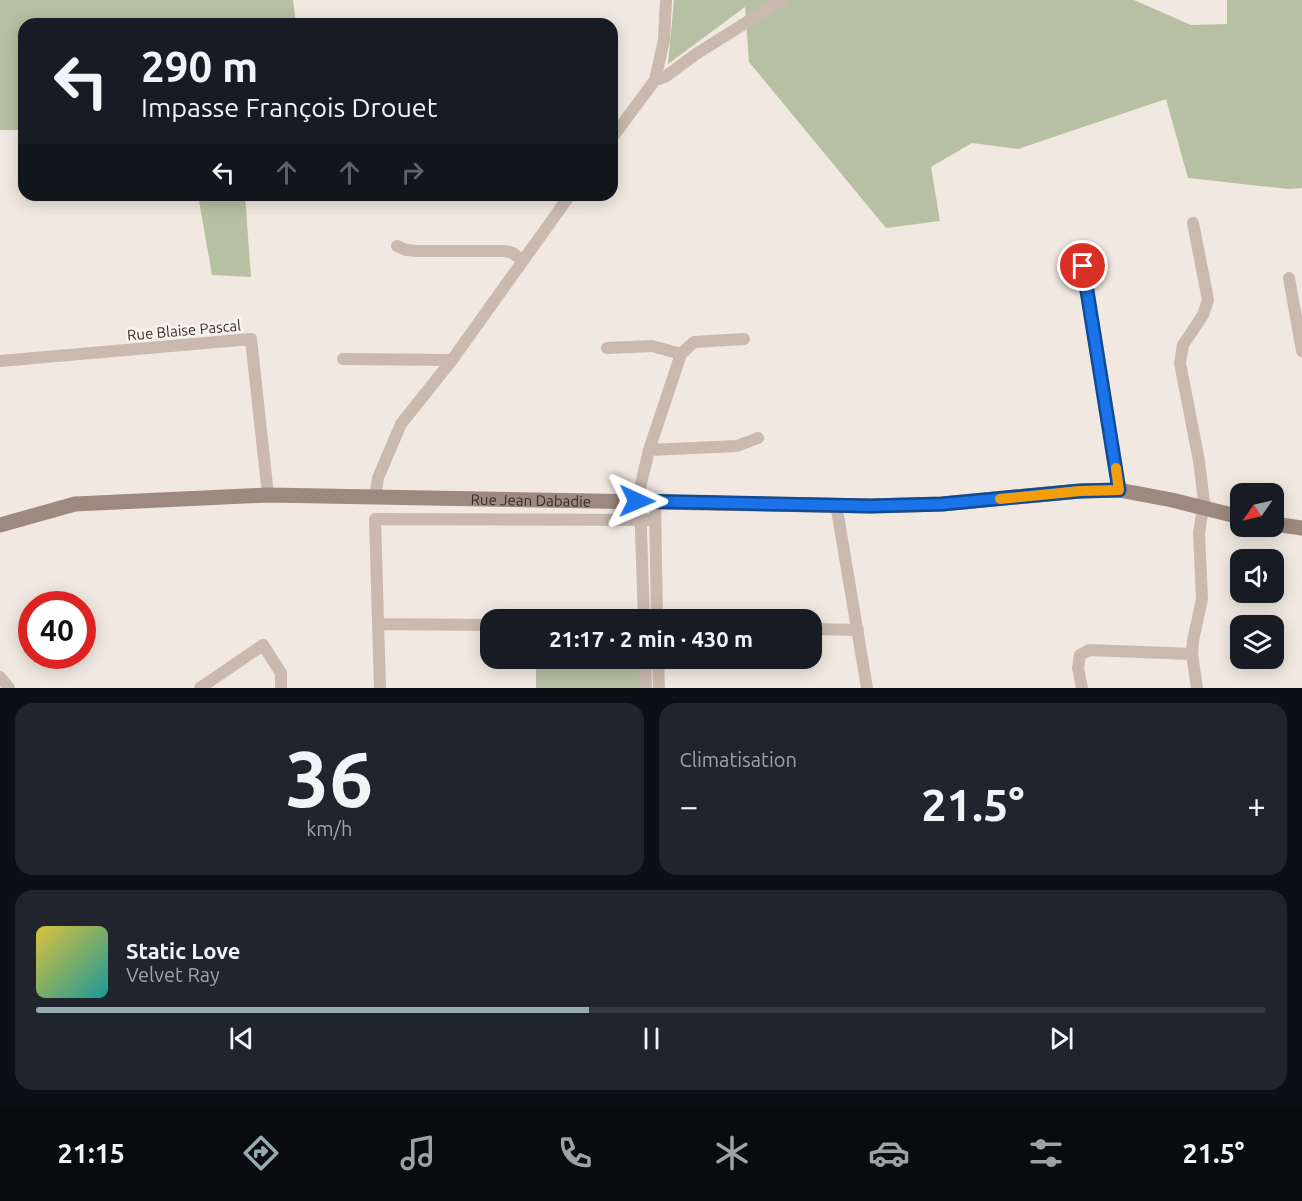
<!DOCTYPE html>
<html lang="fr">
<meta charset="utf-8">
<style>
:root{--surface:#171b24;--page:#20242c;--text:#f1f3f6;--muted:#9ea1a6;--line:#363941;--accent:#95acae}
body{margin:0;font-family:Ubuntu,sans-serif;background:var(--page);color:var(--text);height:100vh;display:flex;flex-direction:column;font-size:22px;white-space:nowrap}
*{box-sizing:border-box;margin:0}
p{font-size:20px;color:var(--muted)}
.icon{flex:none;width:33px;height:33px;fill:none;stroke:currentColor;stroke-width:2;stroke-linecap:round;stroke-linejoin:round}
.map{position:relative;height:688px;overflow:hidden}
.side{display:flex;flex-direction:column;gap:15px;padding:15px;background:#0d0f14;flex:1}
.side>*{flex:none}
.hud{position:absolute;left:18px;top:18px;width:600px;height:183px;border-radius:18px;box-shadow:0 3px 15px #0003;background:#171b24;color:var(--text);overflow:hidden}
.needle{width:39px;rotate:236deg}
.tools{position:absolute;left:1230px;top:483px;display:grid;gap:12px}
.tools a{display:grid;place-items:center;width:54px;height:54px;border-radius:12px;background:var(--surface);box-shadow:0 3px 15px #0003;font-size:30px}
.speed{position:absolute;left:18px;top:591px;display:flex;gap:12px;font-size:30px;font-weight:700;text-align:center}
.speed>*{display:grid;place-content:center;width:78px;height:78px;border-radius:50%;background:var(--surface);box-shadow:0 3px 15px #0003;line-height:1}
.speed .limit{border:9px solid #d22;background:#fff;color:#111}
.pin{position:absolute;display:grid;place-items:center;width:51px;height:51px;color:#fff;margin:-26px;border:3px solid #fff;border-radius:50%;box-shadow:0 2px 6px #0007}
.me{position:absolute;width:66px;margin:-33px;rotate:91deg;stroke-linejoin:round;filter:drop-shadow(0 0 4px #0008)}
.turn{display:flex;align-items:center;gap:21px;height:126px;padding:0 24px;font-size:27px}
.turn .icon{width:78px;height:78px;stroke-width:2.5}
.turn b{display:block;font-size:42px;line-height:51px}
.lanes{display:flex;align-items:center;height:57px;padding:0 24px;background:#0003;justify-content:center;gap:30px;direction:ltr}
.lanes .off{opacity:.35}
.big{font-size:45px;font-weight:700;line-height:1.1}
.side .widget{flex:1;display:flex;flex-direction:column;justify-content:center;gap:9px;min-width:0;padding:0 21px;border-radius:18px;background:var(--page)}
.side .dial{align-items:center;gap:0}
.dial b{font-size:78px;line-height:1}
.song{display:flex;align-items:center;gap:18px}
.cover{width:72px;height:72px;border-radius:9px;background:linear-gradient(135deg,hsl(50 70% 55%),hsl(180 70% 35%))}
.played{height:6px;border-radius:3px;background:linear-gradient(90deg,var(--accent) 45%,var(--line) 45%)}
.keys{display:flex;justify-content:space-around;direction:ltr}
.heat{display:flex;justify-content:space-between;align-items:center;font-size:33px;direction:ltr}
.side .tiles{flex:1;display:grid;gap:15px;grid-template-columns:1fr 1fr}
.widget:last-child{grid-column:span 2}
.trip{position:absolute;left:480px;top:609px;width:342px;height:60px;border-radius:18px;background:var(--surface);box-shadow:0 3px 15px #0003;font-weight:700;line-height:60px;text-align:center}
.tab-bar{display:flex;height:96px;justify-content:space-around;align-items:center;background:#090b0e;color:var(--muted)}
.tab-bar .icon{width:42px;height:42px}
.tab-bar .on{color:var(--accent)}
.tab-bar b{font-size:27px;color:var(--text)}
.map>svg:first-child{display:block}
</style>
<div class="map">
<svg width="1302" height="688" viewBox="0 0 1302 688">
<rect width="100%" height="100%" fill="#f1e9e1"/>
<path fill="#b7c0a2" d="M0,0H293L296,24H24V130H0Z
M674,0H1134L1191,25L1227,24V0H1302V188L1289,189L1188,178L1166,99L1018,149L972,143L931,167L940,221L886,228L749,62L745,7L668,64Z
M198,195H245L251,277L212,275Z
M536,659H640L641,688H536Z"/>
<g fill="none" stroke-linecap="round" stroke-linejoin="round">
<path stroke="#c9b9ae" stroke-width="12" d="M655,80L665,77L696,54L782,0
M612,138L655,80L664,40L666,0
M1193,223L1208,300L1203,315L1183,345L1180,363L1199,461L1204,502L1199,533L1202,599L1193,641L1192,654L1197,688
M397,246L406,250L417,251H505L513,253L521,260
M1083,266L1119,490
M1289,278L1302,351
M607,348L652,346L681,354
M343,359L452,360
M0,361L251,339L268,495
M649,450L737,446L758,438
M375,498L378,478L401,424L452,360L570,195
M637,501L649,450L681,354L694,342L744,339
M640,502L644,620
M655,502L657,620
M836,504L867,688
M379,624L490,625
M812,629L858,630
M645,658L646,688
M658,658L659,688
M0,677L9,688
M200,688L263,645L281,673V688
M380,688L375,519L654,520
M1082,688L1078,668L1080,655L1089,650L1192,654"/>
<g stroke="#9d897f" stroke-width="15">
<path d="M1274,524L1302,528"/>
<path id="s1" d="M0,525L75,504L268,495L871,506L942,504L1080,491L1119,490L1172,500L1240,517"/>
</g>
</g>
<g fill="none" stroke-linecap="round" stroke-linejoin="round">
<defs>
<path id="route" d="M637,501L871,506L942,504L1080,491L1119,490L1083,266"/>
</defs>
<use href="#route" stroke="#114b97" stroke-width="15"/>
<use href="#route" stroke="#1a73e8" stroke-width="10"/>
<path stroke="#f59e0b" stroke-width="10" d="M1000,499L1080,491L1119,490L1116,468"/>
</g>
<g text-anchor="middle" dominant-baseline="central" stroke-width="5" stroke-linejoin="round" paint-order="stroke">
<g font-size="15" fill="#382f2c" stroke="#f9f3ee">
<text transform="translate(184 330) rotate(-5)">Rue Blaise Pascal</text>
<text stroke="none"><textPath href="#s1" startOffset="534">Rue Jean Dabadie</textPath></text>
</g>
</g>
</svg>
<div class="tools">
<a><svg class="needle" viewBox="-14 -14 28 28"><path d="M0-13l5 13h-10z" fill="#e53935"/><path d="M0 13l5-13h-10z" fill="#9ea1a6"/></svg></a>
<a><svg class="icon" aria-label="sound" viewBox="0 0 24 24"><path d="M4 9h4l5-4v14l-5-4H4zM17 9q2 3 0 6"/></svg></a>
<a><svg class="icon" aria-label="layers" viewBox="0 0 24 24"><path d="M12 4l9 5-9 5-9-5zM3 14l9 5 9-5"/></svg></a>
</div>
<div class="speed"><div class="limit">40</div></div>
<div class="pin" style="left:1083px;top:266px;background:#d93025"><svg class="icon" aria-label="arrive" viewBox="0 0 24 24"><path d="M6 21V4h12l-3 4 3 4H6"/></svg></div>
<svg class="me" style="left:637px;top:501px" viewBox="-20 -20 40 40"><path d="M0-17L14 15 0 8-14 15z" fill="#1a73e8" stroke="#fff" stroke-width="4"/></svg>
<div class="trip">21:17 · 2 min · 430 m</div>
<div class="hud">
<div class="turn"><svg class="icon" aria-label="left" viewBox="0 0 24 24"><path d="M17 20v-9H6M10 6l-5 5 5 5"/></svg><div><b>290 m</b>Impasse François Drouet</div></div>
<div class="lanes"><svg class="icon" aria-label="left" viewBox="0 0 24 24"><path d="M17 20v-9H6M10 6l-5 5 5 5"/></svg><svg class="icon off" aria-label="ahead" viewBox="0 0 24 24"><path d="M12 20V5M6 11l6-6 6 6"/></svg><svg class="icon off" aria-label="ahead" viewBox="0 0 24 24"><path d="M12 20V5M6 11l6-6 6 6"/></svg><svg class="icon off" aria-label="right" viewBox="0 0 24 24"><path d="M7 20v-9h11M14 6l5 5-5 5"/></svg></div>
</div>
</div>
<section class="side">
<div class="tiles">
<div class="widget dial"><b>36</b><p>km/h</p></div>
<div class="widget"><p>Climatisation</p>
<div class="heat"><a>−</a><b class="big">21.5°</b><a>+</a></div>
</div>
<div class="widget">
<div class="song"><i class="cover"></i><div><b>Static Love</b><p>Velvet Ray</p></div></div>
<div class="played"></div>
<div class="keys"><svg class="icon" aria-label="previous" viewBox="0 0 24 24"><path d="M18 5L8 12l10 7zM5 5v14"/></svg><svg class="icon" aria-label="pause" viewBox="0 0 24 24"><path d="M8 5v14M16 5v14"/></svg><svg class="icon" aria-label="next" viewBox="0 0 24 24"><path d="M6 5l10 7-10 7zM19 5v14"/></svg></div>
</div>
</div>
</section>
<nav class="tab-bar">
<b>21:15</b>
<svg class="icon on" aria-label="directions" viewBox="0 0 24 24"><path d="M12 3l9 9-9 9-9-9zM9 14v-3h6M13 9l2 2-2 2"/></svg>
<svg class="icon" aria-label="music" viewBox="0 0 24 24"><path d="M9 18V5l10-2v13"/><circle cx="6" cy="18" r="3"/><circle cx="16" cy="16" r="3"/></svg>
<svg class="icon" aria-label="phone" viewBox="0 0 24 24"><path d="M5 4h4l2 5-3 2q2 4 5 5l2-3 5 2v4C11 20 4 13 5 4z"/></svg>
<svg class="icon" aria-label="climate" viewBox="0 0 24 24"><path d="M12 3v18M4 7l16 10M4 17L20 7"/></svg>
<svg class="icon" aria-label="car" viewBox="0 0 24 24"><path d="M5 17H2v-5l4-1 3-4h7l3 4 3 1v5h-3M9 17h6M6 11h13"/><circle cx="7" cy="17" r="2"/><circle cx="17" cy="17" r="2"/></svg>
<svg class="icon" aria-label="filters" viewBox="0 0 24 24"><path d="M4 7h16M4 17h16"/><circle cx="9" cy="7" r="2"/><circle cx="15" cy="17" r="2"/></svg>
<b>21.5°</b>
</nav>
